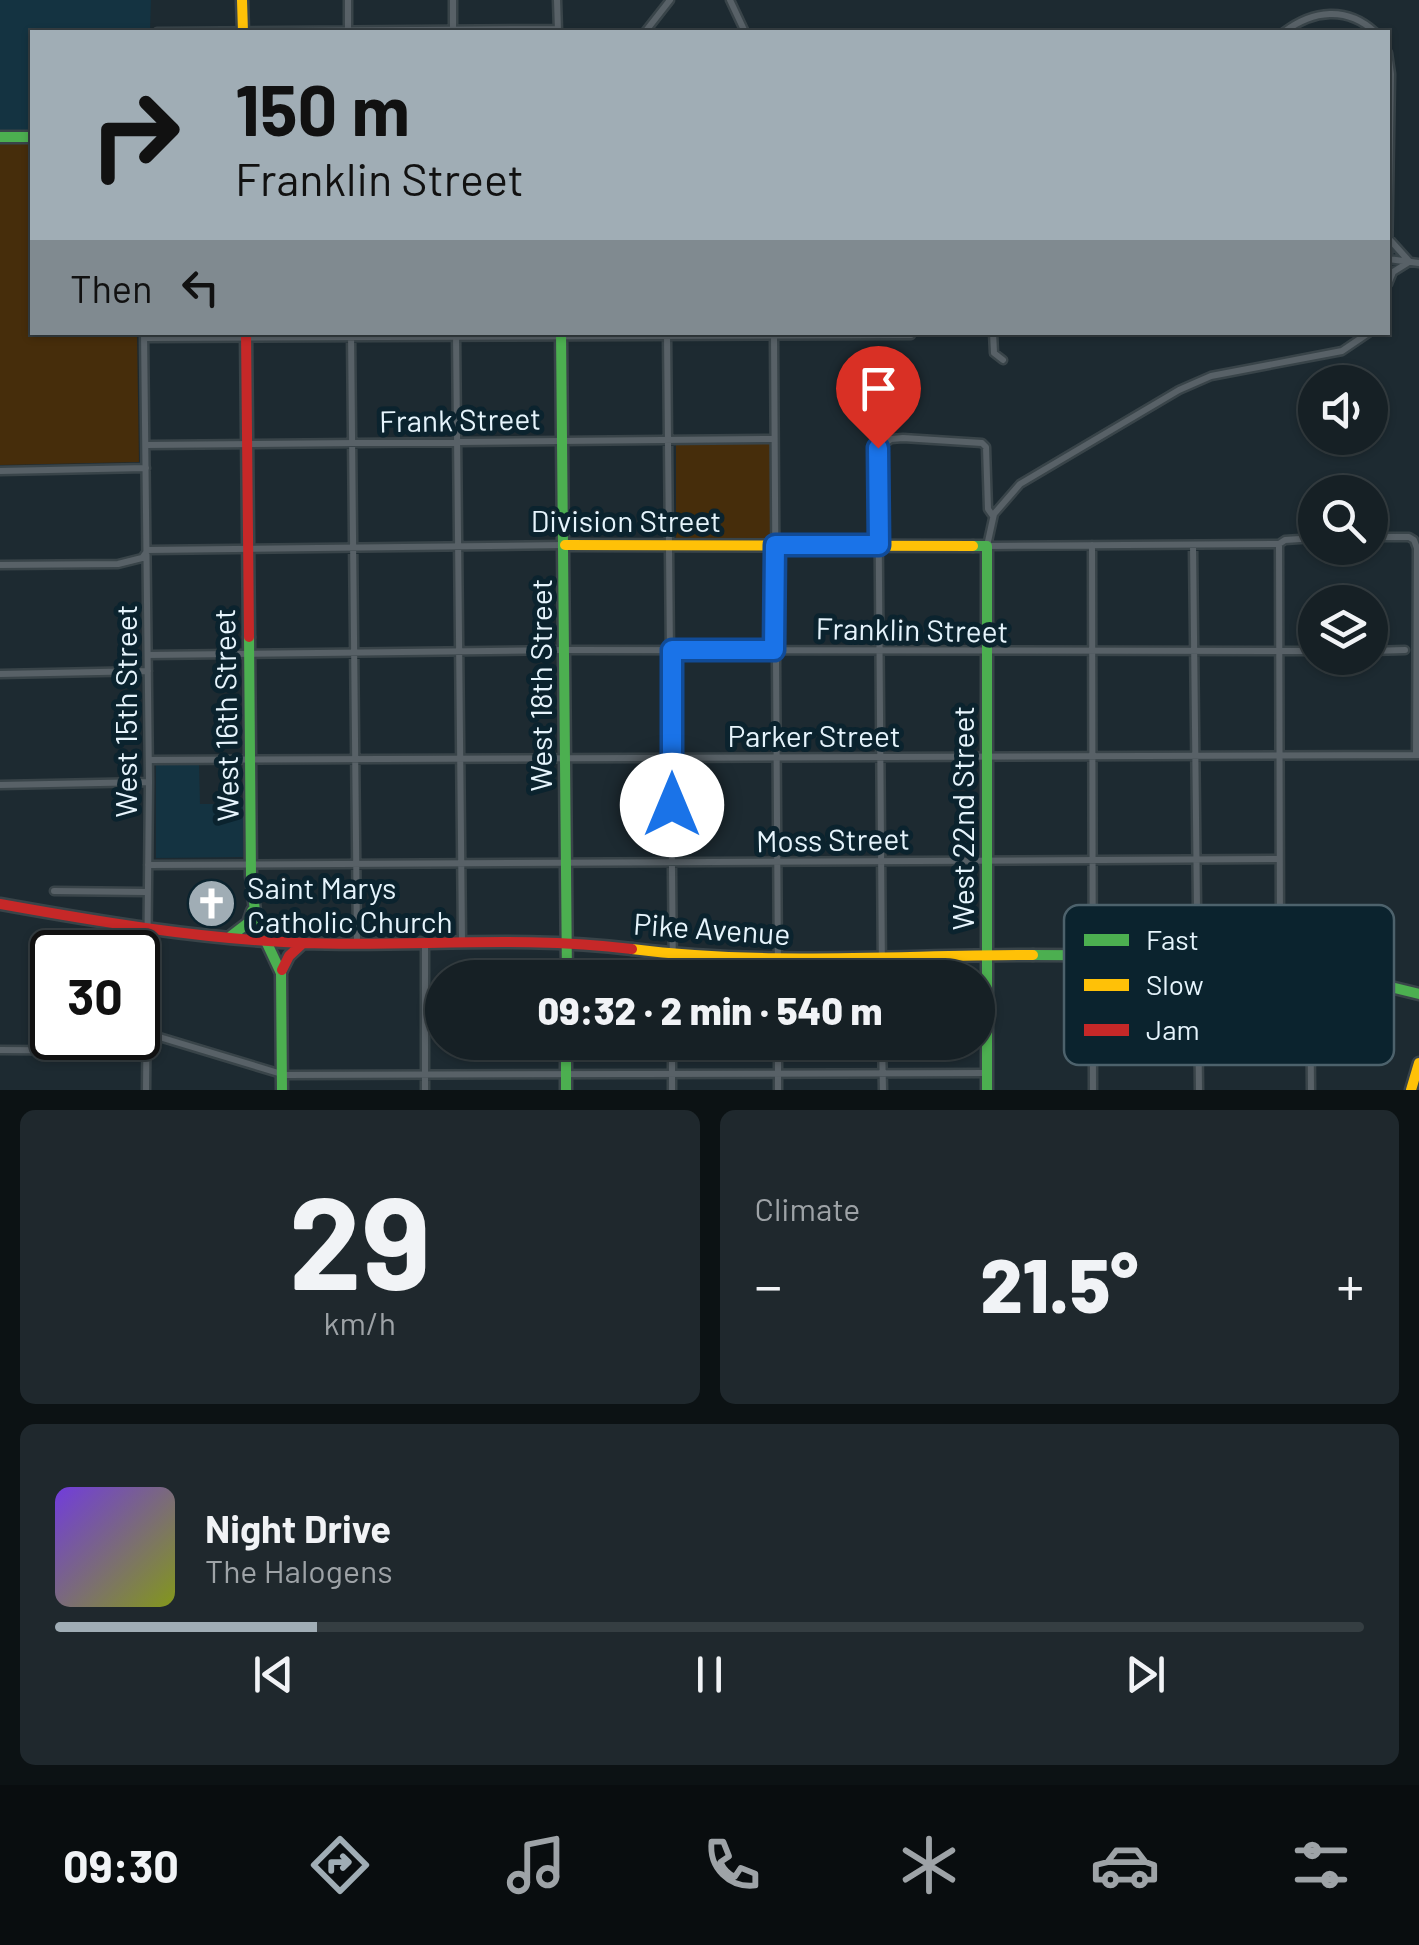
<!DOCTYPE html>
<meta charset="utf-8">
<style>
:root{--surface:#162025;--page:#1f282d;--text:#f1f3f6;--muted:#9ea3a7;--line:#353e42;--accent:#a0adb5}
body{margin:0;font-family:Barlow,sans-serif;background:var(--page);color:var(--text);height:100vh;display:flex;flex-direction:column;font-size:38px;white-space:nowrap}
*{box-sizing:border-box;margin:0}
p{font-size:32px;color:var(--muted)}
.icon{flex:none;width:55px;height:55px;fill:none;stroke:currentColor;stroke-width:2;stroke-linecap:round;stroke-linejoin:round}
.map{position:relative;height:1090px;overflow:hidden}
.details{display:flex;flex-direction:column;gap:20px;padding:20px;background:#0c1214;flex:1}
.details>*{flex:none}
.guide{position:absolute;left:30px;top:30px;width:1360px;height:305px;border-radius:0px;box-shadow:0 2px 8px #0004,0 0 0 2px var(--line);background:#a0adb5;color:#111;overflow:hidden}
.tools{position:absolute;left:1298px;top:365px;display:grid;gap:20px}
.tools a{display:grid;place-items:center;width:90px;height:90px;border-radius:50%;background:var(--surface);box-shadow:0 2px 8px #0004,0 0 0 2px var(--line);font-size:50px}
.speed{position:absolute;left:30px;top:930px;display:flex;gap:20px;font-size:50px;font-weight:700;text-align:center}
.speed>*{display:grid;place-content:center;width:130px;height:130px;border-radius:50%;background:var(--surface);box-shadow:0 2px 8px #0004,0 0 0 2px var(--line);line-height:1}
.speed .limit{border:5px solid #111;border-radius:15px;background:#fff;color:#111}
.pin{position:absolute;display:grid;place-items:center;width:85px;height:85px;color:#fff;margin:-102px -42px;border-radius:50% 50% 50% 0;rotate:-45deg;box-shadow:0 0 10px #0007}
.pin .icon{rotate:45deg}
.me{position:absolute;width:110px;margin:-55px;rotate:0deg;stroke-linejoin:round;filter:drop-shadow(0 0 8px #0008)}
.turn{display:flex;align-items:center;gap:35px;height:210px;padding:0 40px;font-size:45px}
.turn .icon{width:130px;height:130px;stroke-width:2.5}
.turn b{display:block;font-size:70px;line-height:85px}
.then{display:flex;align-items:center;height:95px;padding:0 40px;background:#0003;gap:20px;font-size:38px}
.big{font-size:75px;font-weight:800;line-height:1.1}
.details .card{flex:1;display:flex;flex-direction:column;justify-content:center;gap:15px;min-width:0;padding:0 35px;border-radius:15px;background:var(--page)}
.details .dial{align-items:center;gap:0}
.dial b{font-size:130px;line-height:1}
.song{display:flex;align-items:center;gap:30px}
.cover{width:120px;height:120px;border-radius:15px;background:linear-gradient(135deg,hsl(260 70% 55%),hsl(70 70% 35%))}
.played{height:10px;border-radius:5px;background:linear-gradient(90deg,var(--accent) 20%,var(--line) 20%)}
.keys{display:flex;justify-content:space-around;direction:ltr}
.heat{display:flex;justify-content:space-between;align-items:center;font-size:55px;direction:ltr}
.details .tiles{flex:1;display:grid;gap:20px;grid-template-columns:1fr 1fr}
.card:last-child{grid-column:span 2}
.trip{position:absolute;left:425px;top:960px;width:570px;height:100px;border-radius:50px;background:var(--surface);box-shadow:0 2px 8px #0004,0 0 0 2px var(--line);font-weight:800;line-height:100px;text-align:center}
.tabs{display:flex;height:160px;justify-content:space-around;align-items:center;background:#090d0f;color:var(--muted)}
.tabs .icon{width:70px;height:70px}
.tabs .on{color:var(--accent)}
.tabs b{font-size:45px;color:var(--text)}
.map>svg:first-child{display:block}
</style>
<div class="map">
<svg width="1419" height="1090" viewBox="0 0 1419 1090">
<rect width="100%" height="100%" fill="#1d2a31"/>
<path fill="#143341" d="M0,0H151L150,32H32V130L0,131Z
M156,764H199L200,804H243V857L156,858Z"/>
<path fill="#462d0b" d="M0,141H32V332L137,333L139,462L0,465Z
M767,442L771,445L770,538H676V445Z"/>
<g fill="none" stroke-linecap="round" stroke-linejoin="round">
<defs>
<path id="street" d="M348,0V31
M453,0V31
M557,0L558,31
M730,0L745,32
M157,32L557,29
M645,32L670,0
M1284,32C1313,10 1347,6 1375,32
M1388,53L1391,74L1388,262
M1391,241L1409,261
M1388,259L1419,263
M1388,284L1393,272L1409,262
M144,332L149,782L146,1090
M351,332L357,942
M456,332L462,941
M993,332L994,353L1003,360
M667,334L673,978
M774,336L778,978
M144,338L911,335
M146,445L774,439
M0,471L146,468
M1370,537H1409L1414,540L1417,548L1416,755
M1315,538L1285,540L1279,544L987,546L994,514L1020,484L1179,390L1211,376L1342,351L1370,332
M1092,545L1093,1090
M1193,545L1199,1090
M0,565L118,564L142,558L148,550L565,545
M1370,651L1405,650
M148,655L566,650L1315,651
M0,674L148,671
M149,760L1419,755
M0,785L149,782
M148,865L1279,859
M54,891L146,892
M425,941V1090
M1276,960L1280,941L1279,544
M1310,967L1311,1090
M882,978L878,448L891,439L903,438L982,443L986,447L988,509L993,516
M146,1033L285,1075L987,1073
M778,1042V1090
M882,1042L883,1090
M0,1050L146,1051
M672,1090V1042"/>
<path id="fast" d="M0,137H32
M561,332L567,978
M973,546H987V1090
M249,637L251,876L256,920L281,973L282,1090
M231,936L248,923L252,911
M1033,955L1240,956L1292,963L1419,994
M566,1042V1090"/>
<path id="slow" d="M242,0L243,32
M565,545L973,546
M632,949C765,966 899,955 1033,955
M1411,1090L1419,1063"/>
<path id="jam" d="M246,332L249,637
M0,904C100,922 201,939 303,943C414,947 521,935 632,949
M282,970L289,956L303,943"/>
</defs>
<use href="#street" stroke="#394449" stroke-width="11"/>
<use href="#fast" stroke="#394449" stroke-width="15"/>
<use href="#slow" stroke="#394449" stroke-width="15"/>
<use href="#jam" stroke="#394449" stroke-width="15"/>
<use href="#street" stroke="#586167" stroke-width="6"/>
<use href="#fast" stroke="#4caf50" stroke-width="10"/>
<use href="#slow" stroke="#ffc107" stroke-width="10"/>
<use href="#jam" stroke="#c62828" stroke-width="10"/>
</g>
<g fill="none" stroke-linecap="round" stroke-linejoin="round">
<defs>
<path id="route" d="M672,805V650H774L775,545H879L878,448"/>
</defs>
<use href="#route" stroke="#114b97" stroke-width="25"/>
<use href="#route" stroke="#1a73e8" stroke-width="18"/>
</g>
<defs>
<symbol id="church-disc" viewBox="-11 -11 22 22"><circle r="9.5" fill="#a0adb5" stroke="#0b232e"/><path d="M-1.2-6h2.4v3.5h3.3v2.4h-3.3V6h-2.4V-.1h-3.3v-2.4h3.3Z" fill="#fff"/></symbol>
</defs>
<g fill-rule="evenodd">
<use href="#church-disc" x="184" y="876" width="55" height="55"/>
</g>
<g text-anchor="middle" dominant-baseline="central" stroke-width="10" stroke-linejoin="round" paint-order="stroke">
<g font-size="30" fill="#e6f4fc" stroke="#0b232e">
<text transform="translate(460 419) rotate(-1)">Frank Street</text>
<text x="626" y="520">Division Street</text>
<text transform="translate(912 629) rotate(1)">Franklin Street</text>
<text transform="translate(540 685) rotate(-90)">West 18th Street</text>
<text transform="translate(125 711) rotate(-90)">West 15th Street</text>
<text transform="translate(225 715) rotate(-91)">West 16th Street</text>
<text x="814" y="735">Parker Street</text>
<text transform="translate(962 818) rotate(-90)">West 22nd Street</text>
<text transform="translate(833 839) rotate(-1)">Moss Street</text>
<text transform="translate(712 928) rotate(4)">Pike Avenue</text>
</g>
<g font-size="30" fill="#e6f4fc" stroke="#0b232e" text-anchor="start">
<text x="247" y="887">Saint Marys<tspan x="247" dy="34">Catholic Church</tspan></text>
</g>
</g>
<rect x="1064" y="905" width="330" height="160" rx="15" fill="#0b232e" stroke="#4d626c" stroke-width="2.5"/>
<rect x="1084" y="934" width="45" height="12" fill="#4caf50"/>
<rect x="1084" y="979" width="45" height="12" fill="#ffc107"/>
<rect x="1084" y="1024" width="45" height="12" fill="#c62828"/>
<g font-size="28" fill="#e6f4fc">
<text x="1146" y="950">Fast</text>
<text x="1146" y="995">Slow</text>
<text x="1146" y="1040">Jam</text>
</g>
</svg>
<div class="tools">
<a><svg class="icon" aria-label="sound" viewBox="0 0 24 24"><path d="M4 9h4l5-4v14l-5-4H4zM17 9q2 3 0 6"/></svg></a>
<a><svg class="icon" aria-label="search" viewBox="0 0 24 24"><circle cx="10" cy="10" r="6"/><path d="M15 15l6 6"/></svg></a>
<a><svg class="icon" aria-label="layers" viewBox="0 0 24 24"><path d="M12 4l9 5-9 5-9-5zM3 14l9 5 9-5"/></svg></a>
</div>
<div class="speed"><div class="limit">30</div></div>
<div class="pin" style="left:878px;top:448px;background:#d93025"><svg class="icon" aria-label="arrive" viewBox="0 0 24 24"><path d="M6 21V4h12l-3 4 3 4H6"/></svg></div>
<svg class="me" style="left:672px;top:805px" viewBox="-20 -20 40 40"><circle r="19" fill="#fff"/><path d="M0-13L10 11 0 6-10 11z" fill="#1a73e8"/></svg>
<div class="trip">09:32 · 2 min · 540 m</div>
<div class="guide">
<div class="turn"><svg class="icon" aria-label="right" viewBox="0 0 24 24"><path d="M7 20v-9h11M14 6l5 5-5 5"/></svg><div><b>150 m</b>Franklin Street</div></div>
<div class="then">Then<svg class="icon" aria-label="left" viewBox="0 0 24 24"><path d="M17 20v-9H6M10 6l-5 5 5 5"/></svg></div>
</div>
</div>
<section class="details">
<div class="tiles">
<div class="card dial"><b>29</b><p>km/h</p></div>
<div class="card"><p>Climate</p>
<div class="heat"><a>−</a><b class="big">21.5°</b><a>+</a></div>
</div>
<div class="card">
<div class="song"><i class="cover"></i><div><b>Night Drive</b><p>The Halogens</p></div></div>
<div class="played"></div>
<div class="keys"><svg class="icon" aria-label="previous" viewBox="0 0 24 24"><path d="M18 5L8 12l10 7zM5 5v14"/></svg><svg class="icon" aria-label="pause" viewBox="0 0 24 24"><path d="M8 5v14M16 5v14"/></svg><svg class="icon" aria-label="next" viewBox="0 0 24 24"><path d="M6 5l10 7-10 7zM19 5v14"/></svg></div>
</div>
</div>
</section>
<nav class="tabs">
<b>09:30</b>
<svg class="icon on" aria-label="directions" viewBox="0 0 24 24"><path d="M12 3l9 9-9 9-9-9zM9 14v-3h6M13 9l2 2-2 2"/></svg>
<svg class="icon" aria-label="music" viewBox="0 0 24 24"><path d="M9 18V5l10-2v13"/><circle cx="6" cy="18" r="3"/><circle cx="16" cy="16" r="3"/></svg>
<svg class="icon" aria-label="phone" viewBox="0 0 24 24"><path d="M5 4h4l2 5-3 2q2 4 5 5l2-3 5 2v4C11 20 4 13 5 4z"/></svg>
<svg class="icon" aria-label="climate" viewBox="0 0 24 24"><path d="M12 3v18M4 7l16 10M4 17L20 7"/></svg>
<svg class="icon" aria-label="car" viewBox="0 0 24 24"><path d="M5 17H2v-5l4-1 3-4h7l3 4 3 1v5h-3M9 17h6M6 11h13"/><circle cx="7" cy="17" r="2"/><circle cx="17" cy="17" r="2"/></svg>
<svg class="icon" aria-label="filters" viewBox="0 0 24 24"><path d="M4 7h16M4 17h16"/><circle cx="9" cy="7" r="2"/><circle cx="15" cy="17" r="2"/></svg>
</nav>
